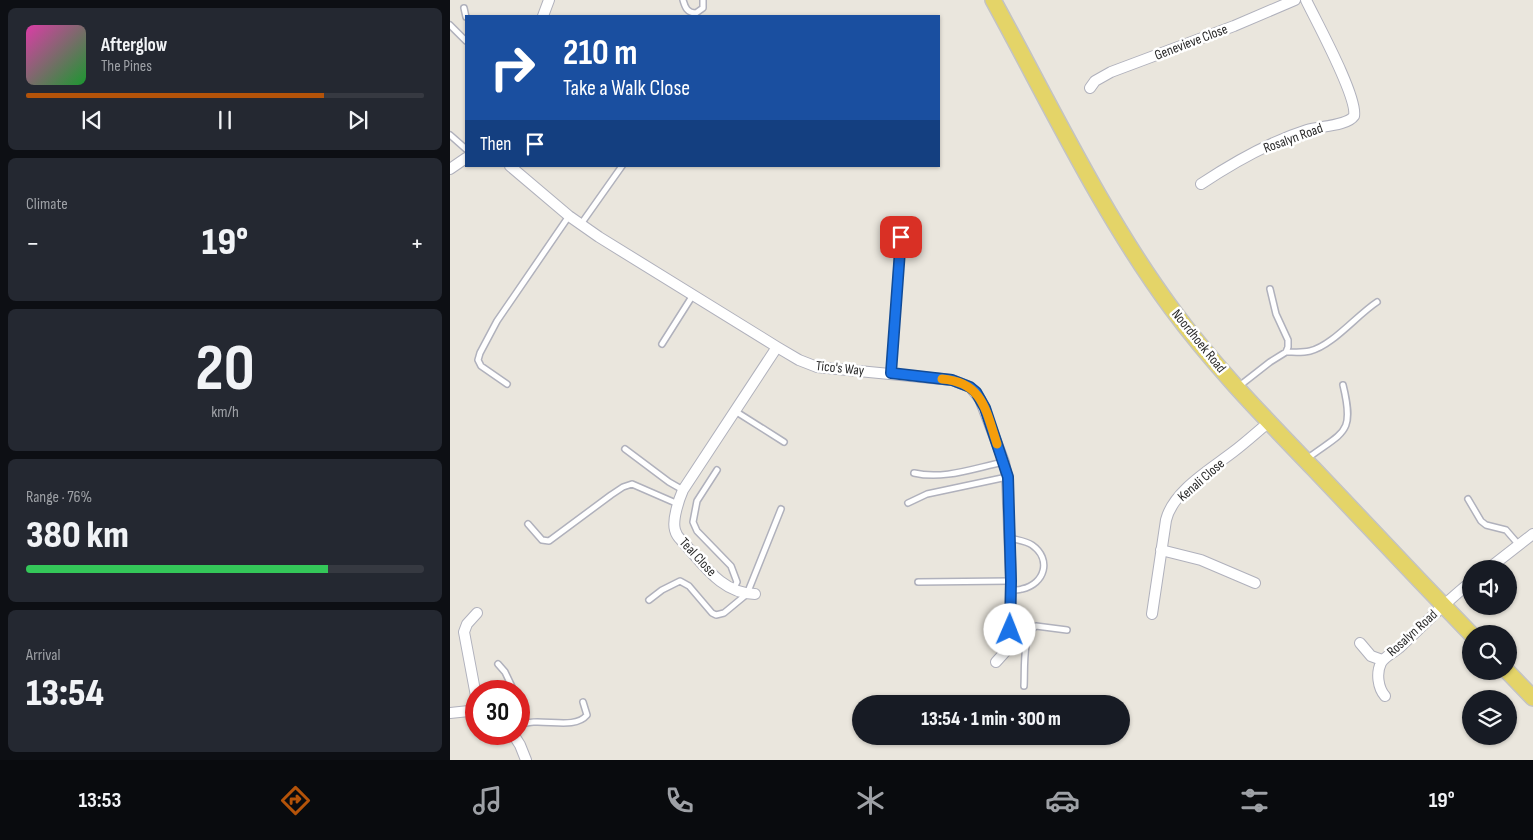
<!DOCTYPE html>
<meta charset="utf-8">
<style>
:root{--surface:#171b24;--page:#242831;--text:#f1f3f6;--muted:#9ea1a6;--line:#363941;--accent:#b45309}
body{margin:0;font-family:"Sofia Sans Condensed",sans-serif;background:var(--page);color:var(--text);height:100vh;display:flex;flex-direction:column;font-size:19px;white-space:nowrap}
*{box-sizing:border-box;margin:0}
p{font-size:16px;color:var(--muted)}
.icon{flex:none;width:28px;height:28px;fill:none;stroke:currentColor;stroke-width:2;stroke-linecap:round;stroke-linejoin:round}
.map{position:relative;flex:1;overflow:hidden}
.drawer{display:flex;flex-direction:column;gap:8px;padding:8px;background:#0d0f14;width:450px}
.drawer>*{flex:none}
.top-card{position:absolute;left:15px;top:15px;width:475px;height:152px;border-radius:0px;box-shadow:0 1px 4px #0004;background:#1a4fa0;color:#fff;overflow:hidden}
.controls{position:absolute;left:1012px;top:560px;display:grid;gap:10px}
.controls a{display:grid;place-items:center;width:55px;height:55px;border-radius:50%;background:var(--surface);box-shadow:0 1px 4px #0004;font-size:25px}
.speed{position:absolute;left:15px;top:680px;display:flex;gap:10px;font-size:25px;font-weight:700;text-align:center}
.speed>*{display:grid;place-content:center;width:65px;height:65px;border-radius:50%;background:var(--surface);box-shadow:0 1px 4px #0004;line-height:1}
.speed .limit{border:8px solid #d22;background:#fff;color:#111}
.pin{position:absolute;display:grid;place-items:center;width:42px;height:42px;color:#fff;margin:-21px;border-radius:10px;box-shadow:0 2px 8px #0006}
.me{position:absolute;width:55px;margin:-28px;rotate:1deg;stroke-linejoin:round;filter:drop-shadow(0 0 4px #0008)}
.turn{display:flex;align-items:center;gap:18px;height:105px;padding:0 15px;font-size:22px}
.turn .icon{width:65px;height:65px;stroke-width:2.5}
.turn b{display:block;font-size:35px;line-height:42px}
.then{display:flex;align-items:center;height:48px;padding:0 15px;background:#0003;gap:10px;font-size:19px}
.big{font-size:38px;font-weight:800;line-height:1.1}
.drawer .card{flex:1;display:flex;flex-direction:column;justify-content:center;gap:8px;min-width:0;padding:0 18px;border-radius:8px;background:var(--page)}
.drawer .dial{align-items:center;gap:0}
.dial b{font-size:65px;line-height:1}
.song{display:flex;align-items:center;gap:15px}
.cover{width:60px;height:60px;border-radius:8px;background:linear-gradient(135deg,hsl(320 70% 55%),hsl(130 70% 35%))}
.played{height:5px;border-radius:2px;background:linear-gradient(90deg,var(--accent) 75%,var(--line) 75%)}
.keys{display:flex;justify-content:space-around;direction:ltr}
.heat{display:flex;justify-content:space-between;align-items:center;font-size:28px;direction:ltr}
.charge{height:8px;border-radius:4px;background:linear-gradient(90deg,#34c759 76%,var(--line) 0)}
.trip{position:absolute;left:402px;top:695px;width:278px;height:50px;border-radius:25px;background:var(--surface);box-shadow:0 1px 4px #0004;font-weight:800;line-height:50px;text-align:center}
.tabs{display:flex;height:80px;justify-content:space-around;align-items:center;background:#090b0e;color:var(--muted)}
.tabs .icon{width:35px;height:35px}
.tabs .active{color:var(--accent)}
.tabs b{font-size:22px;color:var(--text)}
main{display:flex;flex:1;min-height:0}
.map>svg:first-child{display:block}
</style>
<main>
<section class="drawer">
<div class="card">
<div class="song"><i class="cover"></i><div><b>Afterglow</b><p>The Pines</p></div></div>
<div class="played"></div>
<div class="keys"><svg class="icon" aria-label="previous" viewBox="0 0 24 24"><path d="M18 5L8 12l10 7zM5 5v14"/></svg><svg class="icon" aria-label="pause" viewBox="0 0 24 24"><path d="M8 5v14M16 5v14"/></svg><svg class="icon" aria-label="next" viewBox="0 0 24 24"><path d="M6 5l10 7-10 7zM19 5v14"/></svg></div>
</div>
<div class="card"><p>Climate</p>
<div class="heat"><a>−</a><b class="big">19°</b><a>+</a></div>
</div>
<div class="card dial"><b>20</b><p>km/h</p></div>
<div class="card"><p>Range · 76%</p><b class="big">380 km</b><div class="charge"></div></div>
<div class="card"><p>Arrival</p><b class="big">13:54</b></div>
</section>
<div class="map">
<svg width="1083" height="760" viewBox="0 0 1083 760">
<rect width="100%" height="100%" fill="#eae6dd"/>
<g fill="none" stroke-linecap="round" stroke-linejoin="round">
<defs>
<path id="lane" d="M233,0C235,7 237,13 246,13L253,8V0
M14,8L16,17
M0,25L16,41
M0,135L16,149
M131,224L172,166
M212,344L243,295
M836,352C844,352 852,353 860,351C882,346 907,315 927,302
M441,373L448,252L451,237L455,224
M57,384L31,366L28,360L30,353L47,321L119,216
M788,387L820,362L836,352L838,347V340L826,314L820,289
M285,411L334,442
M175,449L219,482L233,490
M858,458C894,431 905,434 893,385
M267,470L247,501L243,522L247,531L281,566L287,582L283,590
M464,473C494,480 524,468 554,462
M1018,499L1031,521L1036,525L1056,530L1069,545
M458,503L477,494L557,477
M78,524L92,540L99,541L161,495L173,487L182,484L228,504
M560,538C567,540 576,541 582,545C602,559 595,584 572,589C569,590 564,590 561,590
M468,582L561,581
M199,600L212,590L230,581L239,586L262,613L266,615L274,613L297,594L331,509
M559,637L577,639
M48,664L55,672L64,691
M574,686C575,671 572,633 586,626L617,630
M69,726C87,715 123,732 137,715L133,702"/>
<path id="street" d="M93,16L99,0
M640,88L645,81L661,72L784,26L845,0
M60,166L119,216L149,237L327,347L349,360L367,367L502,380L520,387L530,399L554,462L557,477L561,581L560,630L555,652L546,662
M0,169L16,158
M751,184C784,162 819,142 857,130C870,126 897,126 904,116C908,97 866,21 856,0
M711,550L751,560L805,583
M1038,569L1083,534
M305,594C271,594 252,562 231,540C228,537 226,534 225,530C222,520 229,499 233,490L327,347
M702,614L716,520C723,491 761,469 783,452C795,443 807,432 819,422
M910,643L921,656L932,660
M26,696L14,632L17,624L27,613
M935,696C928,688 926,673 931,663C934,657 943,653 949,648C973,626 995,602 1021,582
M0,713L19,711L26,712
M63,734L70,745L76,760"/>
<path id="primary" d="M543,0C600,104 652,214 722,309C764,366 814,417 863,468C916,524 968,579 1021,634
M1057,671L1083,698"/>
</defs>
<use href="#lane" stroke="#b0b1bc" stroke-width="8"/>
<use href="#street" stroke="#b0b1bc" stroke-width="12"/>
<use href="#primary" stroke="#c3c3c3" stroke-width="18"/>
<use href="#lane" stroke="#fff" stroke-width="5"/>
<use href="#street" stroke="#fff" stroke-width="10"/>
<use href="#primary" stroke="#e4d468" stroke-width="15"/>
</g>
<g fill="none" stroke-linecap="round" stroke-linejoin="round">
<defs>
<path id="route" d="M451,237L441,373L502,380L520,387L526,392L535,408L558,477L561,581L560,630"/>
</defs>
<use href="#route" stroke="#114b97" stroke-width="12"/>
<use href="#route" stroke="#1a73e8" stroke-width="9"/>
<path stroke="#f59e0b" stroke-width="9" d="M492,379C533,382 536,411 547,444"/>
</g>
<g text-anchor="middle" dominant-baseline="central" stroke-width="5" stroke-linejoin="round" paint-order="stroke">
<g font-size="14" fill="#2a2a2a" stroke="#fff">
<text transform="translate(741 42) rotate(-21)">Genevieve Close</text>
<text transform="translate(843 138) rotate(-20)">Rosalyn Road</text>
<text transform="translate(749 341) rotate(51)">Noordhoek Road</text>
<text transform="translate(390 368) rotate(6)">Tico's Way</text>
<text transform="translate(751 480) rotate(-41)">Kenali Close</text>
<text transform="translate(248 557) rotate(47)">Teal Close</text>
<text transform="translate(962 633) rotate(-42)">Rosalyn Road</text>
</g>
</g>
</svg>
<div class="controls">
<a><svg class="icon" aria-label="sound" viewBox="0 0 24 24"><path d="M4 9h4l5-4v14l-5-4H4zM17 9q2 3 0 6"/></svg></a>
<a><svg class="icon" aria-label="search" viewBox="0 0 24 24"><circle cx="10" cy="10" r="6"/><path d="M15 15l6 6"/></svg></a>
<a><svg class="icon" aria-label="layers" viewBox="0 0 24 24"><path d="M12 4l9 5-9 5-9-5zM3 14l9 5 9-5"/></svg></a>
</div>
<div class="speed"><div class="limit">30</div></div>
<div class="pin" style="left:451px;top:237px;background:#d93025"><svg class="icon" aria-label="arrive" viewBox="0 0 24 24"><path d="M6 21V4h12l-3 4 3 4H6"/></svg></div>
<svg class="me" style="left:560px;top:630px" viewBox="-20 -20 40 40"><circle r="19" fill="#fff"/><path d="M0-13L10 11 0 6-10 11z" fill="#1a73e8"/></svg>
<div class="trip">13:54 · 1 min · 300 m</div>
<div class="top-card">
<div class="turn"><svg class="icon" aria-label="right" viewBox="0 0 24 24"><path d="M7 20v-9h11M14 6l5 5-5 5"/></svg><div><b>210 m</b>Take a Walk Close</div></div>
<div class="then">Then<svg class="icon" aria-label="arrive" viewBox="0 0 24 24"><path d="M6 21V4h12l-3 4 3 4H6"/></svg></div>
</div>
</div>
</main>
<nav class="tabs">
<b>13:53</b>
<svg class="icon active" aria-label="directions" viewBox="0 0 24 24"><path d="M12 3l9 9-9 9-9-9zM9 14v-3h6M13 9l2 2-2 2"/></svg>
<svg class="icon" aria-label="music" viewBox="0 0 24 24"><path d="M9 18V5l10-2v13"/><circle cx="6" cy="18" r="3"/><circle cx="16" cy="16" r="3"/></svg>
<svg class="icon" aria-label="phone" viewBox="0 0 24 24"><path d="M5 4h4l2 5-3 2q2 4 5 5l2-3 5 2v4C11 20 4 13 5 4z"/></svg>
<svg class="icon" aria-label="climate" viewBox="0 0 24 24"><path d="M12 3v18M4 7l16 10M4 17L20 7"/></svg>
<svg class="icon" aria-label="car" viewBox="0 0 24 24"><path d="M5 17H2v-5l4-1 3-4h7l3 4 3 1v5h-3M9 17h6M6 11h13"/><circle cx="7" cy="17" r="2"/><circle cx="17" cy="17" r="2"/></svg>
<svg class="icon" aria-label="filters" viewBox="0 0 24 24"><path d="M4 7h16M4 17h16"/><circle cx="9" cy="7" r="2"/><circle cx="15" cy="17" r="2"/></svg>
<b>19°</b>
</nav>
